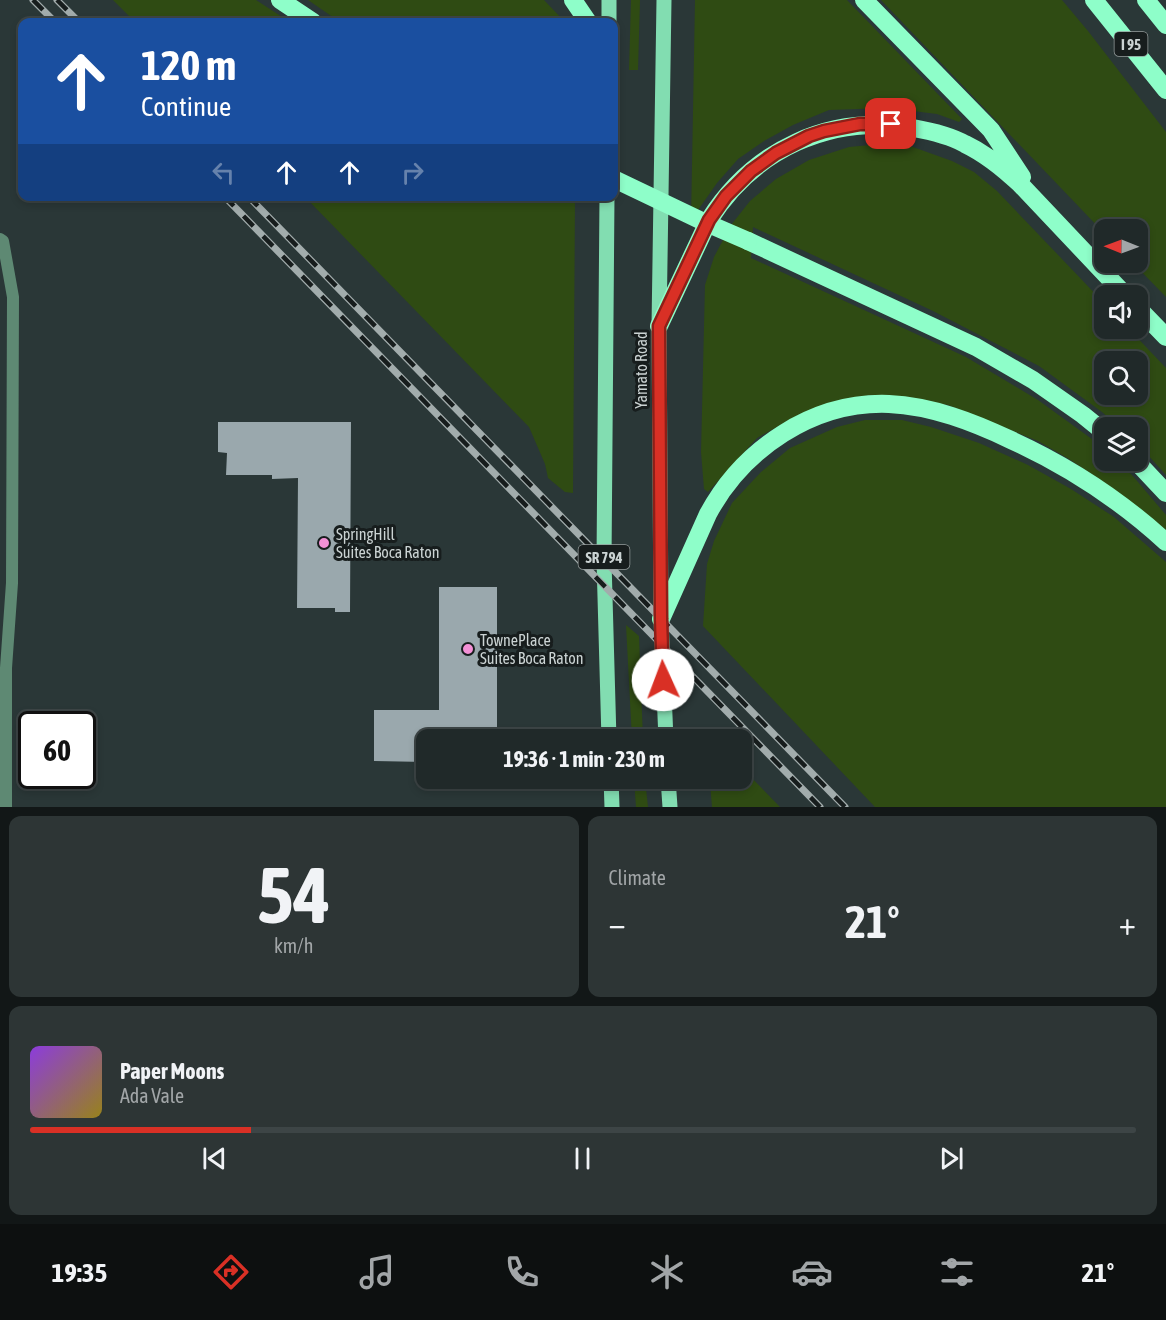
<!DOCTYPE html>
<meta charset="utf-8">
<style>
:root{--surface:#202929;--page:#2d3535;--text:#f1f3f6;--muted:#a2a6a8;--line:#3d4546;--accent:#d93025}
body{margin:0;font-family:"Asap Condensed",sans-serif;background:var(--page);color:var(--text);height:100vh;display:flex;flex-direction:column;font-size:22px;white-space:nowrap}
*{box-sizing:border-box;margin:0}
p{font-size:20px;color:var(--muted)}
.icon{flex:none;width:33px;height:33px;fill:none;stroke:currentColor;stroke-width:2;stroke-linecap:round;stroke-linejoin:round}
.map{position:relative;height:807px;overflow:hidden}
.sheet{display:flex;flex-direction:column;gap:9px;padding:9px;background:#121717;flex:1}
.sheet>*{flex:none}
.hud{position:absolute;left:18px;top:18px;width:600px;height:183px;border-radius:12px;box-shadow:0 3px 9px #0003,0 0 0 2px var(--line);background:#1a4fa0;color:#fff;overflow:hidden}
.needle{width:39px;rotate:271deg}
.controls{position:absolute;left:1094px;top:219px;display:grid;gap:12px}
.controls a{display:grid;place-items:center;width:54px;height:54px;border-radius:12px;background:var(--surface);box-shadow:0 3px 9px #0003,0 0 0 2px var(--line);font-size:30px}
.speed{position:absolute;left:18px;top:711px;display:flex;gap:12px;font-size:30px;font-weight:700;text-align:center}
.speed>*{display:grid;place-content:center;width:78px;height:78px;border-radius:50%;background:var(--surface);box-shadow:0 3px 9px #0003,0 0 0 2px var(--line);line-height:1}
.speed .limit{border:3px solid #111;border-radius:9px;background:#fff;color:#111}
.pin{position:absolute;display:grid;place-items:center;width:51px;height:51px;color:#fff;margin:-26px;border-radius:12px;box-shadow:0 3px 9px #0006}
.me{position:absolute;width:66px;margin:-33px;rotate:358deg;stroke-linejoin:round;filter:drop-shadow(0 0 4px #0008)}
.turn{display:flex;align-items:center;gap:21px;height:126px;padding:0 24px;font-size:27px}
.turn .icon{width:78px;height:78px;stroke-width:2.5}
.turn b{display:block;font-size:42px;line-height:51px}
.lanes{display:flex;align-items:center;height:57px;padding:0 24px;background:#0003;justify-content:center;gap:30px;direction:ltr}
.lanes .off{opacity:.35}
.big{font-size:45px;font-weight:700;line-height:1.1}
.sheet .card{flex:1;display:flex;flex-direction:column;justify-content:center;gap:9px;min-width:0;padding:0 21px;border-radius:12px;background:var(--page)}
.sheet .dial{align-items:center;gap:0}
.dial b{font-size:78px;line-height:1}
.song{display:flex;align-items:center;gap:18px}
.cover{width:72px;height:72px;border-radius:9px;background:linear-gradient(135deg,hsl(270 70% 55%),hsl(50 70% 35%))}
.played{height:6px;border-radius:3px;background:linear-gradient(90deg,var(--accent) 20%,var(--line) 20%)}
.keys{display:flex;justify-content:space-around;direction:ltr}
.heat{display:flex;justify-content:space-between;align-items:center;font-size:33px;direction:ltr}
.sheet .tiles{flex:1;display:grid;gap:9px;grid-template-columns:1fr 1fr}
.card:last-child{grid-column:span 2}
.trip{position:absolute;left:416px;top:729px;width:336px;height:60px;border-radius:12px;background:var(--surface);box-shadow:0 3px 9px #0003,0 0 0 2px var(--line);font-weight:700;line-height:60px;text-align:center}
.dock{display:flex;height:96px;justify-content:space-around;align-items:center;background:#0d1010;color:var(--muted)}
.dock .icon{width:42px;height:42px}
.dock .active{color:var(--accent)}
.dock b{font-size:27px;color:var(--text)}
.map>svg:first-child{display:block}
</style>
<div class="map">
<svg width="1166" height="807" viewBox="0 0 1166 807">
<rect width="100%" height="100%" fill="#2a3737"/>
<path fill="#2f4b13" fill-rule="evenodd" d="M113,0H256L290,22H135Z
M308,0H544L565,22H340Z
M631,0H640L638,70H629Z
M695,0H847L962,119L959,122L937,114L888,108L829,110L793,125L764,141L738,159L717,183L691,220Z
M881,0H1062L1088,31L1166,132V297L1133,263L1137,262V230H1104V233Z
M881,144L913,147L952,161L974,172L997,191L1104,303V328L1129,329L1166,368V475L1137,443V428L1119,427L1102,412L1039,366L933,311L753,227L751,258L966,357L1038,400L1096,442L1104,450V460L1116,461L1132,475L1166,515V532L1105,483L1069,459L1038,441L948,405L888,395H872L850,398L800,414L757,438L708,492L704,489L701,452L705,285L714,257L731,225L750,201L776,179L809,160L849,147ZM1104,362H1137V394H1104Z
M305,197H575L573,493L565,492L548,478L545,464L529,427Z
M865,420H902L931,427L979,443L1028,465L1071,489L1114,517L1166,562V807H875L703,626L707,564L714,541L732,503L761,472L790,448L837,427Z
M626,625L639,636L643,739H632Z
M747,773L780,807H712L710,783L711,779H729L732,781L737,779L741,778V776Z
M634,779H645L648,807H636Z"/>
<path fill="#9aa8ad" d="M218,422H351L350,612H335V608H297L298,478L272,479V475H226L227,453L218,452Z
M439,587H497V740H426V762L374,761V710H439Z"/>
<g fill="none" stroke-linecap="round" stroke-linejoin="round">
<path stroke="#5e8973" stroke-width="12" d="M0,239L3,241L13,297L12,583L6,668V807"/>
<path stroke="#82ddb1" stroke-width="15" d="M664,0L659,326L661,619L666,740
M609,22V0
M607,196L604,561L609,740
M611,778L612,807
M668,778L670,807"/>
<path stroke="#8efec9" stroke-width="18" d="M280,0L313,22
M573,0L588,22
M864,0L991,130L1022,177
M1094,0L1166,90
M1146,0L1166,25
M748,241L976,347L1033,380L1083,415L1104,432
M1137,307L1166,337
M659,326L709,220C754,149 830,114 913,128C930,131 949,135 965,144C986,154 1003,168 1020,184L1126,296
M1135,460L1166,493
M661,619L708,514C743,449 813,401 889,404C932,406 973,422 1011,440C1068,466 1120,500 1166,542"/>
<defs>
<path id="rail" d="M33,0L55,22
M57,0L79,22
M224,196L820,807
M248,196L845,807"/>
</defs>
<use href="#rail" stroke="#a2acac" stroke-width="7"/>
<use href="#rail" stroke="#171d1d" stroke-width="4.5" stroke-dasharray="14" stroke-linecap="butt"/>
<path stroke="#8efec9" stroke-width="18" d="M614,179L704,222L748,241"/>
</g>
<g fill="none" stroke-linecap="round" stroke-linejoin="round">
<defs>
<path id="route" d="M663,680L661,619L659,326L709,220L726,196L751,171L776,153L809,136L824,131L860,124H891"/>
</defs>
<use href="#route" stroke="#8d1f18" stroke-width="15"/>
<use href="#route" stroke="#d93025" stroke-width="10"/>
</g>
<g fill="#f391d6" stroke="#171d1d" stroke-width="2">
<circle cx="324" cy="543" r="6"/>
<circle cx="468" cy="649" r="6"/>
</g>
<g text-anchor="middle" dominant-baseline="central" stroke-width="6" stroke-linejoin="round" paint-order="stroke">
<g fill="#171d1d" stroke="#959c9c" stroke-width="1.5">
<rect x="1114.5" y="32" width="33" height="24" rx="4.5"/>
<rect x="578.5" y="545" width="51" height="24" rx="4.5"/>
</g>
<g font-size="15" font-weight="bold" fill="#cbd3d3">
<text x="1131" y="44">I 95</text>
<text x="604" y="557">SR 794</text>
</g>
<g font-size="16" fill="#cbd3d3" stroke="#171d1d">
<text transform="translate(641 370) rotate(-90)">Yamato Road</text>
</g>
<g font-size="16" fill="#cbd3d3" stroke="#171d1d" text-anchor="start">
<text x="336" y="534">SpringHill<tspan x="336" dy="18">Suites Boca Raton</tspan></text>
<text x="480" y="640">TownePlace<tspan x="480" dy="18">Suites Boca Raton</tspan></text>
</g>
</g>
</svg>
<div class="controls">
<a><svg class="needle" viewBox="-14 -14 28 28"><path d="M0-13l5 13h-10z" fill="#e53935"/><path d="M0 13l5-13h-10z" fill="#a2a6a8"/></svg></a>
<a><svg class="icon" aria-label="sound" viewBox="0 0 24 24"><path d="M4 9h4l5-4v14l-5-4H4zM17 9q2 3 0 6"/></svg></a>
<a><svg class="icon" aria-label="search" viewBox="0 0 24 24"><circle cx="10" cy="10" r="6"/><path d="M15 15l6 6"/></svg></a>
<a><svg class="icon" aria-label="layers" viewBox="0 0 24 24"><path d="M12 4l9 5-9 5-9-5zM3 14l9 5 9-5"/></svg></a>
</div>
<div class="speed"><div class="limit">60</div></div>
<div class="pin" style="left:891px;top:124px;background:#d93025"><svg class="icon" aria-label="arrive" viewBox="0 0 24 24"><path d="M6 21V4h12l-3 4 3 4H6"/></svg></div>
<svg class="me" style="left:663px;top:680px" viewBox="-20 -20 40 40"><circle r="19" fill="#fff"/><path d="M0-13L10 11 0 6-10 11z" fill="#d93025"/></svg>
<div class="trip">19:36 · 1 min · 230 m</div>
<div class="hud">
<div class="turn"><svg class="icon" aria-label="ahead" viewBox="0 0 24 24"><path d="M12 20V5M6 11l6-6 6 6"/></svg><div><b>120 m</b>Continue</div></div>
<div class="lanes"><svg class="icon off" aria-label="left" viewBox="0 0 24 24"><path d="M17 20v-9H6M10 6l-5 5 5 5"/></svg><svg class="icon" aria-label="ahead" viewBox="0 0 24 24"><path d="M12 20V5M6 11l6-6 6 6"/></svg><svg class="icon" aria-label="ahead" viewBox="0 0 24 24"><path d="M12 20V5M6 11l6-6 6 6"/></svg><svg class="icon off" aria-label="right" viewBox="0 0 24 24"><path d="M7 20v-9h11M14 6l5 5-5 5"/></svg></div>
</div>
</div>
<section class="sheet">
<div class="tiles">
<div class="card dial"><b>54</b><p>km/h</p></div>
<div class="card"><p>Climate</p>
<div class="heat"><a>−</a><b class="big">21°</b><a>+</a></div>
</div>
<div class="card">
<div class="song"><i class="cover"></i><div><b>Paper Moons</b><p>Ada Vale</p></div></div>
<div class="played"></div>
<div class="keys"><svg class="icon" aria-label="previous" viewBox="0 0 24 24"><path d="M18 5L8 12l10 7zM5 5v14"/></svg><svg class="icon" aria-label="pause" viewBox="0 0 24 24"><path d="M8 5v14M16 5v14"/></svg><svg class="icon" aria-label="next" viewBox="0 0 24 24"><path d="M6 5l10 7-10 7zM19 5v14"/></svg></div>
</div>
</div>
</section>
<nav class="dock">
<b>19:35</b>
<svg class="icon active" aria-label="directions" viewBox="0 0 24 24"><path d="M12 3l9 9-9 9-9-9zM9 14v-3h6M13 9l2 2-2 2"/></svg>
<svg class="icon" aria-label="music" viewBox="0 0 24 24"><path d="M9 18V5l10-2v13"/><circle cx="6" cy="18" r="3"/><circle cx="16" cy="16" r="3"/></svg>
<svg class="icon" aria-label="phone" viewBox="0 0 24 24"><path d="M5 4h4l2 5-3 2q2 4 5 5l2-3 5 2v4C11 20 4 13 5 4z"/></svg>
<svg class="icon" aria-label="climate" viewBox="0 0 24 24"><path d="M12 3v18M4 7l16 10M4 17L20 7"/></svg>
<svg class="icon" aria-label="car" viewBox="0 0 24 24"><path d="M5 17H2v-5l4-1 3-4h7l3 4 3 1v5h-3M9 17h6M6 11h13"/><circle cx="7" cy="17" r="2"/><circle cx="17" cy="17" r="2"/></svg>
<svg class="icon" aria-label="filters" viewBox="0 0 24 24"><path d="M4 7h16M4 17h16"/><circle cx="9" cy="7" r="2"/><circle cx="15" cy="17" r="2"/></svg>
<b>21°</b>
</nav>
